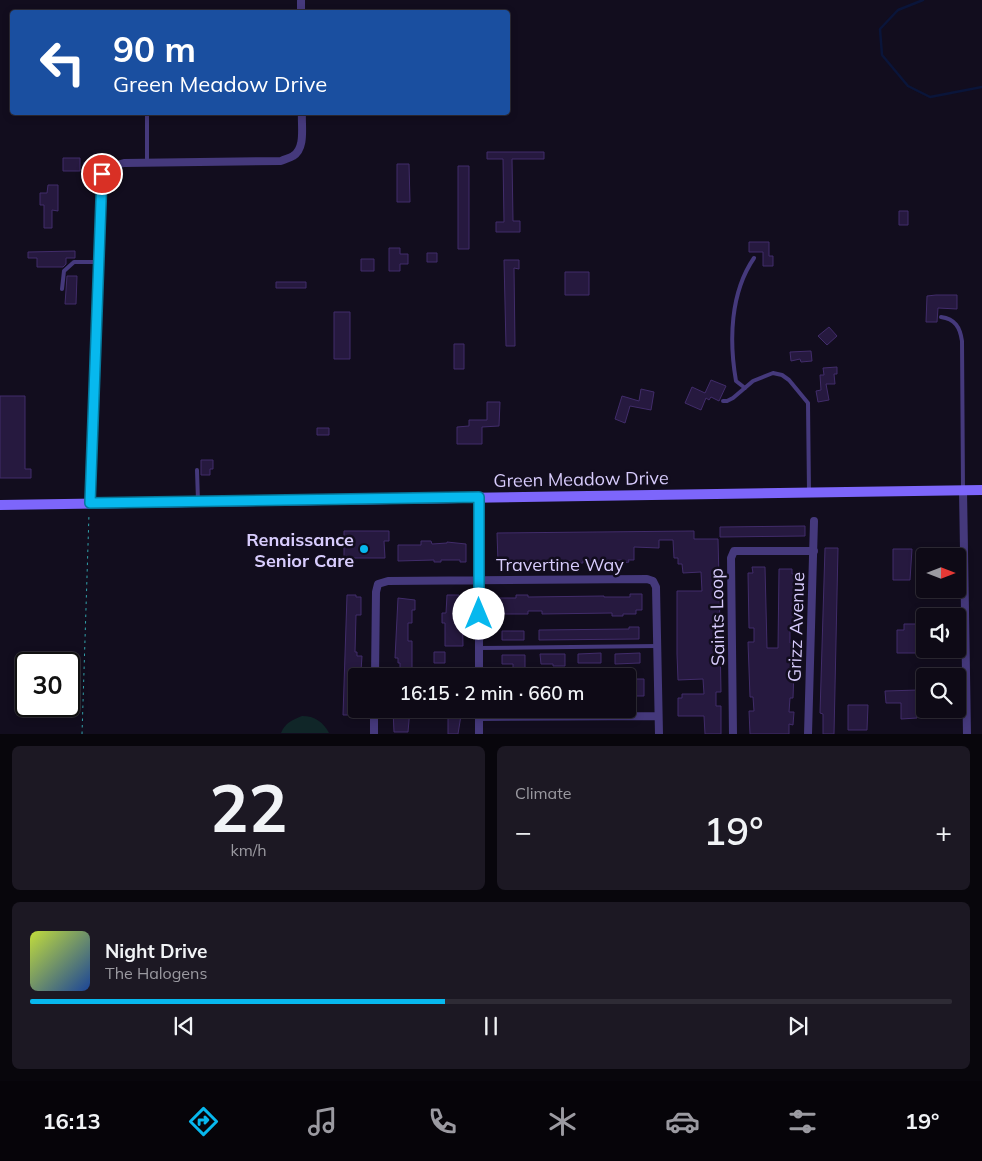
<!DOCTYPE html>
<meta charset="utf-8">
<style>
:root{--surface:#0e0a16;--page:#1c1823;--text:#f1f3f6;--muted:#9b9aa1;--line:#2e2b35;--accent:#07b8ee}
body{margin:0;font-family:Mulish,sans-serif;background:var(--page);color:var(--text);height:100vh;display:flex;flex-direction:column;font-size:19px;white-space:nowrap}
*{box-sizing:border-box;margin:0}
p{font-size:16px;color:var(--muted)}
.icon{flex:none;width:28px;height:28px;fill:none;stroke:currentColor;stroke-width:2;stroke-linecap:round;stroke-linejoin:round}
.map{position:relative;height:734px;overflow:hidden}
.side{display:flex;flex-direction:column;gap:12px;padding:12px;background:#08060c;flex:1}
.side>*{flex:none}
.top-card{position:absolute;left:10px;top:10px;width:500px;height:105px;border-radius:5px;box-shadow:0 2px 8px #0003,0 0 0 1px var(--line);background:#1a4fa0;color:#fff;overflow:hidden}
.needle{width:32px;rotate:90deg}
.buttons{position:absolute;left:916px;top:548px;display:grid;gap:10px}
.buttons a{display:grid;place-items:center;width:50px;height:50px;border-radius:5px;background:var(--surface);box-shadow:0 2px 8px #0003,0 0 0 1px var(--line);font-size:25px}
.speed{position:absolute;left:15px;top:652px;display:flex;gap:10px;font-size:25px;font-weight:700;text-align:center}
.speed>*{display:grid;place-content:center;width:65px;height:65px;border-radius:50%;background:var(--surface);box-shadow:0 2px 8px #0003,0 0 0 1px var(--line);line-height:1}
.speed .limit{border:2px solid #111;border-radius:8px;background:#fff;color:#111}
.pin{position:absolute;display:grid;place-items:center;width:42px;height:42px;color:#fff;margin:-21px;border:2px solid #fff;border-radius:50%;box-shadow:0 1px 5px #0007}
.me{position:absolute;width:55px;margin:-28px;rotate:0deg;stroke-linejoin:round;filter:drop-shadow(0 0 4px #0008)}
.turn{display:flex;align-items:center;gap:18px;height:105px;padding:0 20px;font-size:22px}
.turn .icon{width:65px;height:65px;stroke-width:2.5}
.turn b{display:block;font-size:35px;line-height:42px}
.big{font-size:38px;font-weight:600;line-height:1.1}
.side .tile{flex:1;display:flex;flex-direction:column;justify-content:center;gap:8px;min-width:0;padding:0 18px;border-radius:8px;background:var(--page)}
.side .dial{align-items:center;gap:0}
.dial b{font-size:65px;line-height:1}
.song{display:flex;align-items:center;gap:15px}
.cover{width:60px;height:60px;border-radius:8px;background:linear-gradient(135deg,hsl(70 70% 55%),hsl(220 70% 35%))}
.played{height:5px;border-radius:2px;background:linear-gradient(90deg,var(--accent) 45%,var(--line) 45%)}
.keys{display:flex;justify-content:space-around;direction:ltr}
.heat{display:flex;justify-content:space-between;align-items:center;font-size:28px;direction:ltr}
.side .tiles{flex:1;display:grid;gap:12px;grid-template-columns:1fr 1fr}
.tile:last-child{grid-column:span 2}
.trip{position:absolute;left:348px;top:668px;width:288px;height:50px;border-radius:5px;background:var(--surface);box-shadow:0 2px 8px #0003,0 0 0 1px var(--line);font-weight:600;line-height:50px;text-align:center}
.tabs{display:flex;height:80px;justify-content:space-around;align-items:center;background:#060409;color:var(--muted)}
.tabs .icon{width:35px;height:35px}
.tabs .selected{color:var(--accent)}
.tabs b{font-size:22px;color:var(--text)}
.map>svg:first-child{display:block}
</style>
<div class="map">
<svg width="982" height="734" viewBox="0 0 982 734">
<rect width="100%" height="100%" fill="#120d1e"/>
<path fill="#102628" d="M302,716C315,716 323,722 329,733H281C285,723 292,720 302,716Z"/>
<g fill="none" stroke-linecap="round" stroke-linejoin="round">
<path stroke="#0a153a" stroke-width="2.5" d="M923,0L898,10L880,29L882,55L908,86L930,97L982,87"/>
</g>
<path fill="#26193f" stroke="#412c6a" d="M487,152H544V159H512L513,221H520V232H496V222H504L503,159H487Z
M63,158H80V171H63Z
M397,164H409L410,202H397Z
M458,166H469V249H458Z
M48,185H58V211L52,210V228H44V205H40V193H47Z
M899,211H908V225H899Z
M749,242H769V256H773V266H763V252H749Z
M389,248H400V254H408V264H400V271H389Z
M75,251V258H66V264L63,267H37V258H28V252Z
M427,253H437V262H427Z
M361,259H374V271H361Z
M504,260H519V269L514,268L515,346H506Z
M565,272H589V295H565Z
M67,276H77L76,304H65Z
M276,282H306V288H276Z
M936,295H957V309L938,308L937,322H926L927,296Z
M334,312H350V359H334Z
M829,327L837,336L827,345L818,336Z
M454,344H464V369H454Z
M811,351L812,361L801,362L800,359L791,361L790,352Z
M837,367V374H834L835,384H826L829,400L818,402L816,391L821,390L820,375H824L823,368Z
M711,380L726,386L719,401L711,397L709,400L706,398L701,410L685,403L692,387L705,393Z
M641,389L654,392L651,410L630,406L625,423L615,419L622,396L639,401Z
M0,396H25V469H31V478H0Z
M487,402H500L499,426L482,427V444H457V427L469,426V420H487Z
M317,428H329V435H317Z
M201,460H213V469H210V475H201Z
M805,526V536L720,537V527Z
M344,531H389V541H384L385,558H344Z
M694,531V539H718L719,578H714L715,591H719L720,624H715V638H720L721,692H716V706H721V734H705L704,716H678V698H682V694H704L703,679L678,680L677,654V591H702L701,572L683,573L682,564H678V558H674L673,540H659V548L634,547V560H628L629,562L622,563V560L604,561V563H598V561H583V563H576V561H560V564H554V561H532V564L509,562V565L503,564V562H498L497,533Z
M421,541H431L432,544L447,543V542L466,544V562H460V560H441V562H434V560L398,561V545H421Z
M825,548H838L834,734H823V714L820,713Z
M893,549H912L910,580H893Z
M752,567H765L767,648H778L779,569H792V574H796L795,629H790V643H795L793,698H790L789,712H794L793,725L789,724V734H750L749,711H754L753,697H750L748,642H754V628H749L748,573H753Z
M630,594H642V610H636V614H623V616H612V613L542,614V611H528V614H497V598H516V595H528V597L604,596V597H630Z
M347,595H356V597H361V615H356L355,652H357V656H362L361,671H358V676H356L355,715H343Z
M447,595H459V600H462L463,646H445V623H442V613H446Z
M398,598L415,600V610H412V623H408V641H412V670H414V676H400V663H398V658H395Z
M904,624H917L918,653H897V630H904Z
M629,627H639V639L539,640V630L629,629Z
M502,631H524V640H502Z
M434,652H445V663H434Z
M601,653V663H578V654Z
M640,653V663L615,664V654Z
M540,654H565V666H553V664H541Z
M502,655H525V668H513V664H502Z
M632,679H644V696H632Z
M919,690V696H922V709H917V718L901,719V703H886L885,691Z
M848,705H868L867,730H848Z
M395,709H410L408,732H394L393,710Z
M448,709H462L458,734H448Z"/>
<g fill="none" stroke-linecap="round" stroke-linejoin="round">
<path stroke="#31a3ac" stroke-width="1" stroke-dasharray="2.5 4" stroke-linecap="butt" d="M82,734L89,514"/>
<path stroke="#45397c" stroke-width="4" d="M147,112V163
M85,164L106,168
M62,289L64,271L74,262H98
M941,317C955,319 960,327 962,341L963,490
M745,388L736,381C729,341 730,293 754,258
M723,401H727L733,398L753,381L773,373L782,375L789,380L808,403L809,492
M197,470L198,501
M479,648L657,646"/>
<path stroke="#45397c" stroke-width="8" d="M301,0V12
M963,490L967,734
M89,503L102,175L106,168L124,163L281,161C285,159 290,158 293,156C306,148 301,126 302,112
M375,676L376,592L378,584L388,581L647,579L653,581L656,587L659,734
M479,676V497
M479,717L658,716
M374,734V709
M479,734V709
M733,734L731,558L734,551H814
M808,734L814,521"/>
<path stroke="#7d66fb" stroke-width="10" d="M0,505L982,490"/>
</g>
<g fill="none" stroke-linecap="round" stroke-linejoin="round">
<defs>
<path id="route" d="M102,174L90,503L479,497V614"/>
</defs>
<use href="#route" stroke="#05789b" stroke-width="12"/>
<use href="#route" stroke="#07b8ee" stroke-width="9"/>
</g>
<circle fill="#07b8ee" stroke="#120d1e" stroke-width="2" cx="364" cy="549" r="5"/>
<g text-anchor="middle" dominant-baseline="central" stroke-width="5" stroke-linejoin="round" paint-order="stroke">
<g font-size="18" fill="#d8ccfd" stroke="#120d1e">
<text transform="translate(581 479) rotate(-1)">Green Meadow Drive</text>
<text x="560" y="564">Travertine Way</text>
<text transform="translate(717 617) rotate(-91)">Saints Loop</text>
<text transform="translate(796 627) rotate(-88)">Grizz Avenue</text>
</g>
<g font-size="18" font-weight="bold" fill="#d8ccfd" stroke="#120d1e" text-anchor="end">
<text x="354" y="539">Renaissance<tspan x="354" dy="21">Senior Care</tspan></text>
</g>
</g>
</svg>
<div class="buttons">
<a><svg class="needle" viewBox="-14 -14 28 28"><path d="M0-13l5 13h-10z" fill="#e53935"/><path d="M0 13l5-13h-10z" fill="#9b9aa1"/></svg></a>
<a><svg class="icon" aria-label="sound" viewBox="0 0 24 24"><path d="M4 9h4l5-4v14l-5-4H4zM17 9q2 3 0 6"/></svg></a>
<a><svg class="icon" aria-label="search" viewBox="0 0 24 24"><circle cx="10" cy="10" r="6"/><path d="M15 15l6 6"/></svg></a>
</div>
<div class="speed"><div class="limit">30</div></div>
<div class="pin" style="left:102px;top:174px;background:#d93025"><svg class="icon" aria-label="arrive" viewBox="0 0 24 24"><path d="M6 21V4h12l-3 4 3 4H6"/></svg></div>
<svg class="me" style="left:479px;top:614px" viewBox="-20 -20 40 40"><circle r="19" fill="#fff"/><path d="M0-13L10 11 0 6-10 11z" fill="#07b8ee"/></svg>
<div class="trip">16:15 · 2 min · 660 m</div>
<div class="top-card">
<div class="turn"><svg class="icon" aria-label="left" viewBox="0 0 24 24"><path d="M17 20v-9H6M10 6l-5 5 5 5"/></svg><div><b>90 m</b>Green Meadow Drive</div></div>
</div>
</div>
<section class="side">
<div class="tiles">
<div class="tile dial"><b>22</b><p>km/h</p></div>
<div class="tile"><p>Climate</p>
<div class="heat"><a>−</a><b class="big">19°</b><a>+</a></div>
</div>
<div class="tile">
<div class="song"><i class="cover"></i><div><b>Night Drive</b><p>The Halogens</p></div></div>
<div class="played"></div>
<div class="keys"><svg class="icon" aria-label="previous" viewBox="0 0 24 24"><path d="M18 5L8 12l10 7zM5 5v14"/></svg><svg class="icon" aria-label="pause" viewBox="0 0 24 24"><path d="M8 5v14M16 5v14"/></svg><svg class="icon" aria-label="next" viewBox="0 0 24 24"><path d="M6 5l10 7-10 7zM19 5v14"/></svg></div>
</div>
</div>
</section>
<nav class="tabs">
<b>16:13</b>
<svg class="icon selected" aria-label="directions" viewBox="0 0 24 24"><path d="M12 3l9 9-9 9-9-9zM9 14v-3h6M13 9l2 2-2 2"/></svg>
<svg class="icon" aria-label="music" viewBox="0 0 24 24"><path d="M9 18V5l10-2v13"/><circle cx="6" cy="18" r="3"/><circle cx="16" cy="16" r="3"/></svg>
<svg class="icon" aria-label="phone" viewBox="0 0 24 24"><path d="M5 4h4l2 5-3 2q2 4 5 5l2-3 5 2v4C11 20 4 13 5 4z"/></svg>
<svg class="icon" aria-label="climate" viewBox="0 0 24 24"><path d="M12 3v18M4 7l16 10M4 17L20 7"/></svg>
<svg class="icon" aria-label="car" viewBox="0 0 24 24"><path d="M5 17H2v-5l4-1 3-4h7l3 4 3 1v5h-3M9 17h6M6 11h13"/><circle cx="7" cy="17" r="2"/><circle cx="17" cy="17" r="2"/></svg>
<svg class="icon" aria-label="filters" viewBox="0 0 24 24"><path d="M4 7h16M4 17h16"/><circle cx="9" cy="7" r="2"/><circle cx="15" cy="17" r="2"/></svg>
<b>19°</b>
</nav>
